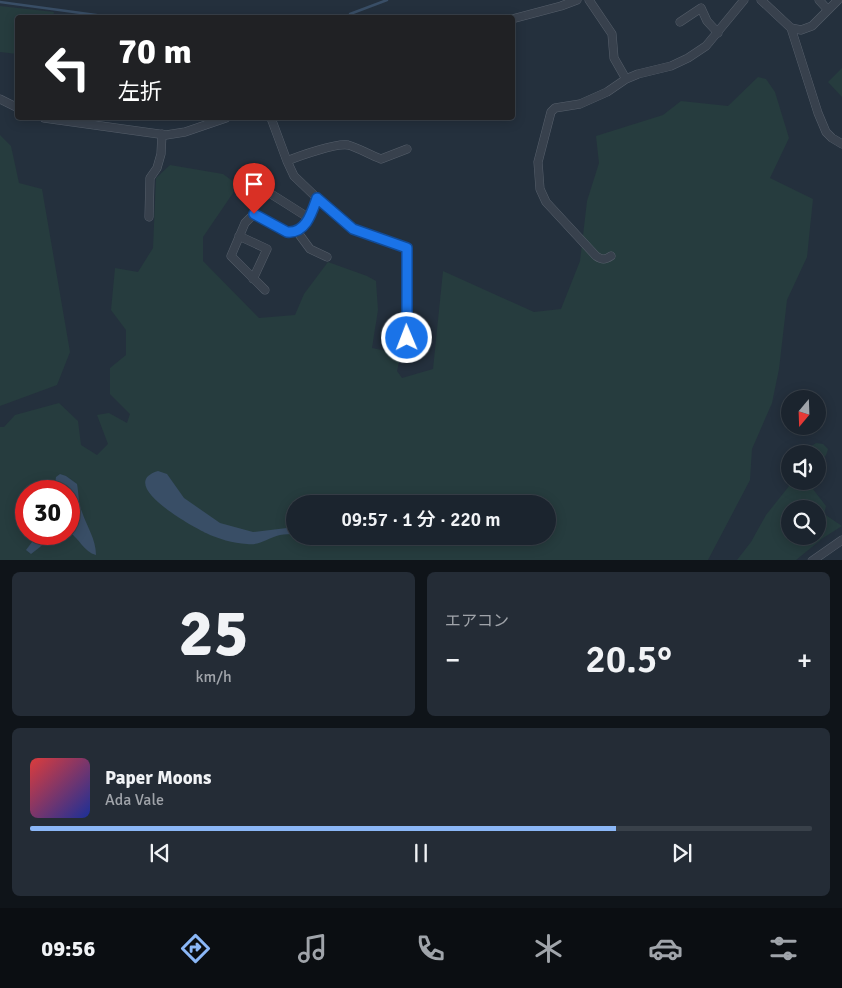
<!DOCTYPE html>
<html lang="ja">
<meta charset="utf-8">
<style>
:root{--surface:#1b242e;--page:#242c36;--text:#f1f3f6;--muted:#a0a4aa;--line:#39414a;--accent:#8bb7f7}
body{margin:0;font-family:Signika,"Noto Sans JP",sans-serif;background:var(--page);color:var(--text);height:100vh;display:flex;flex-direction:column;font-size:19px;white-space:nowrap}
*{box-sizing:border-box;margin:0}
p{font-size:16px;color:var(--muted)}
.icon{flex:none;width:28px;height:28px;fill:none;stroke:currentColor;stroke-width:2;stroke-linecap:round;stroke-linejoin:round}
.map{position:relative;height:560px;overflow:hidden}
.sheet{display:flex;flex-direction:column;gap:12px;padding:12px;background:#0f1419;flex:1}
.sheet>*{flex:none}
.hud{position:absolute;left:15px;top:15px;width:500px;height:105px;border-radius:5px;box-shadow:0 2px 12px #0003,0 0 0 1px var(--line);background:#202124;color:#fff;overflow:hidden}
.needle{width:32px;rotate:199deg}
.buttons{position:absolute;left:781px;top:390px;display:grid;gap:10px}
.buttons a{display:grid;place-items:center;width:45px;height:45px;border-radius:50%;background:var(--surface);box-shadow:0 2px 12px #0003,0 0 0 1px var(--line);font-size:25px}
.speed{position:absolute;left:15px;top:480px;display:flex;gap:10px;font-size:25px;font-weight:700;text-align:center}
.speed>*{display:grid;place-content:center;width:65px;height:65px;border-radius:50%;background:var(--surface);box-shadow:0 2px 12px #0003,0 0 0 1px var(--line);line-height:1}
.speed .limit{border:8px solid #d22;background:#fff;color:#111}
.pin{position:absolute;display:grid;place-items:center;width:42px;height:42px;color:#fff;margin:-51px -21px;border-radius:50% 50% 50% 0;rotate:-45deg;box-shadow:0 0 5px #0007}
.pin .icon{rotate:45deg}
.me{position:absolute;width:55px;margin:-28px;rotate:359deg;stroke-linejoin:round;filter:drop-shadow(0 0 4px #0008)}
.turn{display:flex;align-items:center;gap:18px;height:105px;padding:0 20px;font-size:22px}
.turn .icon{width:65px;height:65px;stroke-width:2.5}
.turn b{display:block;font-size:35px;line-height:42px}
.big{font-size:38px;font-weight:600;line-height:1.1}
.sheet .card{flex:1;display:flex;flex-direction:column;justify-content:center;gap:8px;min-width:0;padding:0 18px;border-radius:8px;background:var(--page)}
.sheet .dial{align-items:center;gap:0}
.dial b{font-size:65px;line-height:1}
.song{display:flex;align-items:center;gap:15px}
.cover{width:60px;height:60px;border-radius:8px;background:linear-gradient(135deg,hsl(0 70% 55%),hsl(230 70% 35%))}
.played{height:5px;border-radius:2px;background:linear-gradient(90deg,var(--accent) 75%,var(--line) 75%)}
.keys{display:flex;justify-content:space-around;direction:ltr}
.heat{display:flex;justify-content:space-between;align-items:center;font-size:28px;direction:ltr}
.sheet .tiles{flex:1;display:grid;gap:12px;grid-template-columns:1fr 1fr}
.card:last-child{grid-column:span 2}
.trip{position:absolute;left:286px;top:495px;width:270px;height:50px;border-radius:25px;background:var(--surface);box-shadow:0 2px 12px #0003,0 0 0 1px var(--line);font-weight:600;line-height:50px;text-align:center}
.tab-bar{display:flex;height:80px;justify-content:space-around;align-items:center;background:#0b0e12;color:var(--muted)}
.tab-bar .icon{width:35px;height:35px}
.tab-bar .selected{color:var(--accent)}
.tab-bar b{font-size:22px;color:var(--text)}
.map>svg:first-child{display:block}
</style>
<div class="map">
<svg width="842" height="561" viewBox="0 0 842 561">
<rect width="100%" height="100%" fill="#24303d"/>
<path fill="#263c3e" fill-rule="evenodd" d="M0,6L54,12L53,17L18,18L17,54L0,52Z
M842,68V97L828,82Z
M758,77L766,79L775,92L789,138L770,178L813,199L807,257L787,300L779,369L772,403L752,449L750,480L708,560L0,561V427H4L15,415L59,403L78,421L81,445L97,455L108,444L97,415L109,413L127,423L130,414L110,394V368L126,355V330L111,310L115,268L138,272L153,248L156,178L170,165L223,174L234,182L233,193L203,237V261L259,318L295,315L304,294L328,262L367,276L376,281L378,310L372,348L401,354L397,371L402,378L433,369L443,271L534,312L561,309L580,261L587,201L599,163L596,136L663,115L681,101L728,106ZM26,491H69V534H26ZM295,504H548V536H295Z
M0,135L11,146L19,183L42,189L70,352L57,385L0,406Z
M816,443L823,444L828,449L826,455L818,468V454H804L807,449Z
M793,481H810L809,484L826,506L824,514L842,526L823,538L796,560H737L751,542L766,515ZM790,509H818V536H790Z"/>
<path fill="#394e66" d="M158,471L167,474L184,498L220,523L253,532L295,527V534C290,534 284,534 280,535C268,538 259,546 247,544C233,543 218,539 206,533C193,527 115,484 158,471Z
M60,474L66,476L77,484C79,494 78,503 82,512C87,527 96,539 96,555C84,552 79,538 69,532V491H54L56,477Z
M38,534H54L40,547L31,554L26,550Z"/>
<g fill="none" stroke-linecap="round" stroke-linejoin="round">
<path stroke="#394e66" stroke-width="2.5" d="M0,2L118,18
M348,18L350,14L387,0"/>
<defs>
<path id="minor" d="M589,0L612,34L614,58L626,79
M761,0L791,28L818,113L826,132L832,138L842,144
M819,0L828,10
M512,19L561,6L577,0
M680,22L701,8L707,21L718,33
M791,28L801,30L812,26L838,0
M0,99L18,108
M44,118L166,135L185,132L226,118
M271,118L287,161L294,176L317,198L353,229L407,248V338
M287,161C299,156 336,143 348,145C359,148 370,155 381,159L407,149
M260,187L309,218
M149,217L150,178L157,168L161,154L162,134
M296,230L310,249L327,257
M239,236L267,249L253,279
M611,256C605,260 602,260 596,256L546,202L540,189L538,162L551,112L555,108L580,104L607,92L626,79L638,74L671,66L688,58L706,46L744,0
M265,290L231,256L245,223L254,214L287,232C306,234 312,212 317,198
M812,561L842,540"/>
</defs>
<use href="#minor" stroke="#565f6b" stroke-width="9"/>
<use href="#minor" stroke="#38414d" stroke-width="8"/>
</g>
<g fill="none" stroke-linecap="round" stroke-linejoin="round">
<defs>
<path id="route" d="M254,214L287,232C306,234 312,212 317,198L353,229L407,248V338"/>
</defs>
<use href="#route" stroke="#114b97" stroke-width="12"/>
<use href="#route" stroke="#1a73e8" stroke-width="9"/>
</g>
</svg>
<div class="buttons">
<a><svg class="needle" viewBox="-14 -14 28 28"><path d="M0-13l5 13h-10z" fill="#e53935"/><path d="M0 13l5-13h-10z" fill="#a0a4aa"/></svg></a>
<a><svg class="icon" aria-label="sound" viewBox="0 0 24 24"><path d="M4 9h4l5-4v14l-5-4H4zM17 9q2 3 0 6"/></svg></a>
<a><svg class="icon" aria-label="search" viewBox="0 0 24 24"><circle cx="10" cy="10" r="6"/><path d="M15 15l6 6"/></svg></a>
</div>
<div class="speed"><div class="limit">30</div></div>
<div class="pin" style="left:254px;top:214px;background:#d93025"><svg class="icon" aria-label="arrive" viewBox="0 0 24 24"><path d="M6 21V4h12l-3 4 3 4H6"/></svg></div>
<svg class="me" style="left:407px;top:338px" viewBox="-20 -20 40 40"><circle r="17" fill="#1a73e8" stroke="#fff" stroke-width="3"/><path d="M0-11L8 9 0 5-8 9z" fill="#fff"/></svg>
<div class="trip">09:57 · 1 分 · 220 m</div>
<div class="hud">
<div class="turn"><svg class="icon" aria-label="left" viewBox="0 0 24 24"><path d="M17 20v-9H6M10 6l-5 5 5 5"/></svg><div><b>70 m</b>左折</div></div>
</div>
</div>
<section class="sheet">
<div class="tiles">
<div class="card dial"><b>25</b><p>km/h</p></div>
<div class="card"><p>エアコン</p>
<div class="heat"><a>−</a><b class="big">20.5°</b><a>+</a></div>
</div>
<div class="card">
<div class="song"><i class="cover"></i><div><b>Paper Moons</b><p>Ada Vale</p></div></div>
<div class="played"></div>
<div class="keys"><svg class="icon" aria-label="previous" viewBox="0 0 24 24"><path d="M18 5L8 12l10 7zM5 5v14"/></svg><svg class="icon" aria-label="pause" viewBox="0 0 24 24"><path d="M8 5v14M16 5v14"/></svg><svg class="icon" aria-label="next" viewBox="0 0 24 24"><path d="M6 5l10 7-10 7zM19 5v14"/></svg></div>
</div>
</div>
</section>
<nav class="tab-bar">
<b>09:56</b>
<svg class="icon selected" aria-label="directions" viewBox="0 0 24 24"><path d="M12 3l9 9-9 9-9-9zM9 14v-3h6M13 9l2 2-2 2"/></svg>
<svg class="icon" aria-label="music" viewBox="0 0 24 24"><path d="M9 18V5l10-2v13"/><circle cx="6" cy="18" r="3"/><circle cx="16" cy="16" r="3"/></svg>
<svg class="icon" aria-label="phone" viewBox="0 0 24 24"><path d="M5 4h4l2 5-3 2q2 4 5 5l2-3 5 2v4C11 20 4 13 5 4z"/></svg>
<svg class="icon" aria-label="climate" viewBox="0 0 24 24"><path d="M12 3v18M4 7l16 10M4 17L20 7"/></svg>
<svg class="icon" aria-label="car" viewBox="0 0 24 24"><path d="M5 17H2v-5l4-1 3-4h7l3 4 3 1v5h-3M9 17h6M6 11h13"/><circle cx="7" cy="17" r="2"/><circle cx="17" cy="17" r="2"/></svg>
<svg class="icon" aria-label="filters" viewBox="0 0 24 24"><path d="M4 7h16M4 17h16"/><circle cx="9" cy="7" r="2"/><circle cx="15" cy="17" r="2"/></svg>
</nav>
